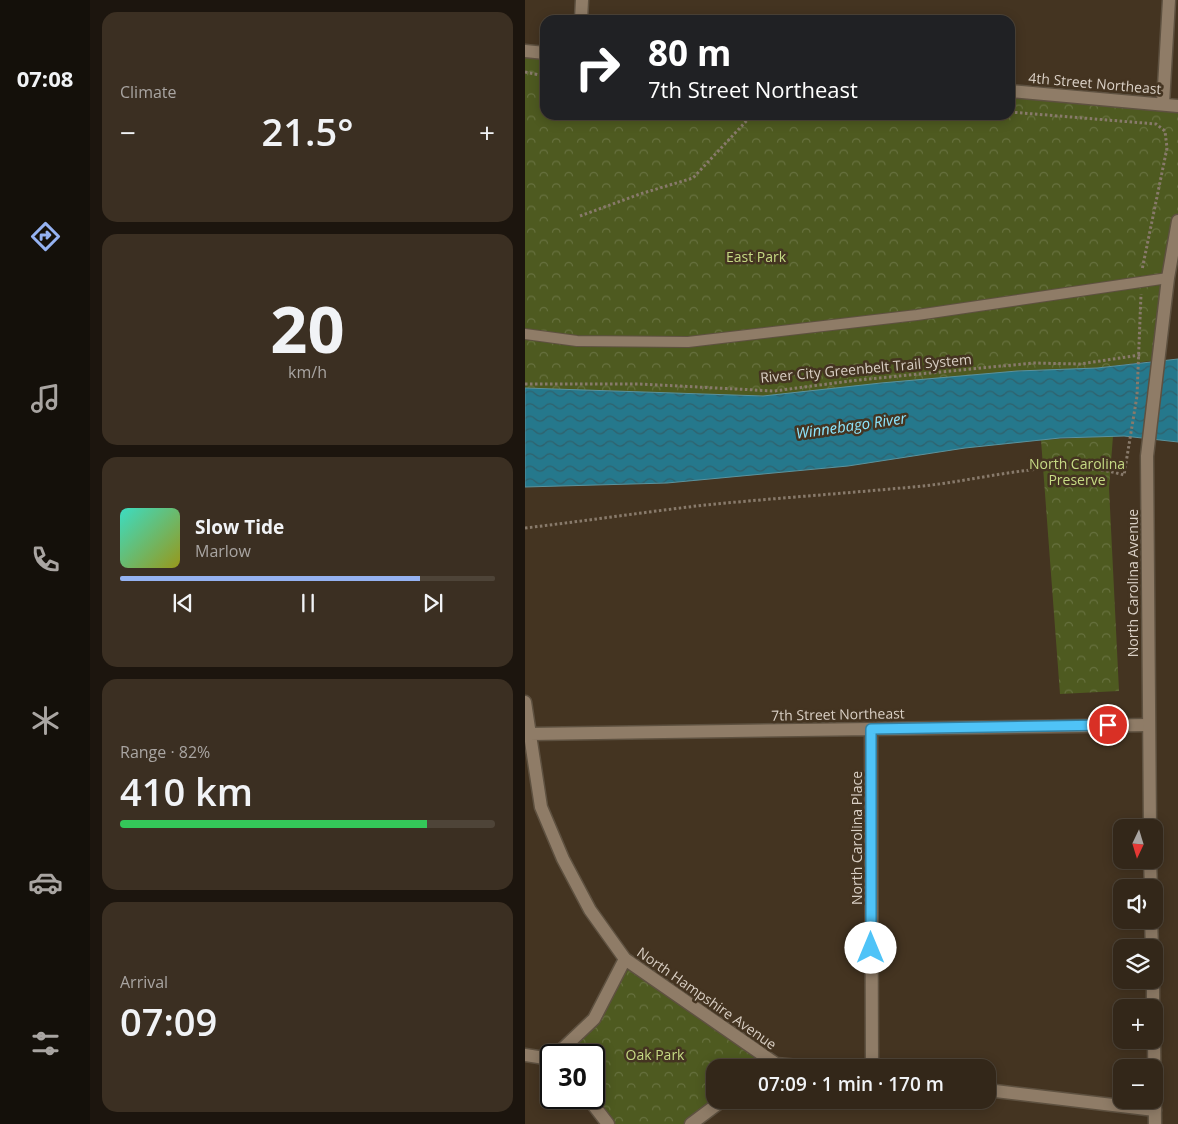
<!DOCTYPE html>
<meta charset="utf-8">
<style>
:root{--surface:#332719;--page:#3b2f22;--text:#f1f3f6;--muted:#a9a5a2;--line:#4e4438;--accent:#95b2f1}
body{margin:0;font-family:"Open Sans",sans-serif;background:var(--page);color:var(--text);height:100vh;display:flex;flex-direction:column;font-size:19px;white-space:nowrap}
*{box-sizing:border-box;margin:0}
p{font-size:16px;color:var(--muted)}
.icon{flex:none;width:28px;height:28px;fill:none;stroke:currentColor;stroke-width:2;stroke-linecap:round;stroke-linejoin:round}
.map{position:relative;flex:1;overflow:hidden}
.sheet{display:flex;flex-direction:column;gap:12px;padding:12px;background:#1c150e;width:435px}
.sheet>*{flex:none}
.top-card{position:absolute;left:15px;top:15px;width:475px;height:105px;border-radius:15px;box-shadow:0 2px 12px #0003,0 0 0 1px var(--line);background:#202124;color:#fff;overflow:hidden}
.needle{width:32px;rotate:184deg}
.buttons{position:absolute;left:588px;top:819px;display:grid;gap:10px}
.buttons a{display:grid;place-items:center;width:50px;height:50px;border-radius:10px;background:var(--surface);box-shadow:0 2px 12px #0003,0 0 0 1px var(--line);font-size:25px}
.speed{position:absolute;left:15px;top:1044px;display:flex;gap:10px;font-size:25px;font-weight:700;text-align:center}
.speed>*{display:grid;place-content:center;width:65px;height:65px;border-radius:50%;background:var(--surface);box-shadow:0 2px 12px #0003,0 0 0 1px var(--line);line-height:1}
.speed .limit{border:2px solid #111;border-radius:8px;background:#fff;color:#111}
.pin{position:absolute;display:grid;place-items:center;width:42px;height:42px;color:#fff;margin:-21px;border:2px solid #fff;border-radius:50%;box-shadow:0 1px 5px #0007}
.me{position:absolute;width:55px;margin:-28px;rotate:0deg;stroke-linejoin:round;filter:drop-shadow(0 0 4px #0008)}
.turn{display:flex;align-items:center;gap:18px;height:105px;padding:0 25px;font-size:22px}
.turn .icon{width:65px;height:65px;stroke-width:2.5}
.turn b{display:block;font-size:35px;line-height:42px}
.big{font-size:38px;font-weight:600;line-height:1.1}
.sheet .card{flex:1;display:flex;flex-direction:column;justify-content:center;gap:8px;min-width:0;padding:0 18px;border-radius:15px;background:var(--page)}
.sheet .dial{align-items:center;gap:0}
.dial b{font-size:65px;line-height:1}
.song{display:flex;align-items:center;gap:15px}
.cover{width:60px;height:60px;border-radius:8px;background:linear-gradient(135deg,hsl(170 70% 55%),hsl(60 70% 35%))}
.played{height:5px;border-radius:2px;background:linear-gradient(90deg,var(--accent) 80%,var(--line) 80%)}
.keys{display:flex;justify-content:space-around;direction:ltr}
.heat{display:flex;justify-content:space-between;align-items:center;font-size:28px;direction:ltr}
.charge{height:8px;border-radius:4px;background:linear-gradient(90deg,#34c759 82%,var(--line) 0)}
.trip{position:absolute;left:181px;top:1059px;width:290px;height:50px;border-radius:15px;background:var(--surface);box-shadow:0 2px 12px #0003,0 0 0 1px var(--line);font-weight:600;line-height:50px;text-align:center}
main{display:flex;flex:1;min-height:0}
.tabs{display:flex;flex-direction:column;width:90px;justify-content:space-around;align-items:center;background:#14100a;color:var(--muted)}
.tabs .icon{width:35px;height:35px}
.tabs .on{color:var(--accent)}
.tabs b{font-size:22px;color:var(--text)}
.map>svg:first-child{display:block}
</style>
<main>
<nav class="tabs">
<b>07:08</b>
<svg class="icon on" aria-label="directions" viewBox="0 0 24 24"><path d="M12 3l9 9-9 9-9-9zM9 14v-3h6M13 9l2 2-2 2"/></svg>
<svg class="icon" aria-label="music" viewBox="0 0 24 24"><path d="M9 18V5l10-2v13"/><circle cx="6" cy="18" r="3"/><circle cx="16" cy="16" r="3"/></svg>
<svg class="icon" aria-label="phone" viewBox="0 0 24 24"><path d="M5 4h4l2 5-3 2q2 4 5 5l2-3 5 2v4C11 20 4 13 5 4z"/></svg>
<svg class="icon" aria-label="climate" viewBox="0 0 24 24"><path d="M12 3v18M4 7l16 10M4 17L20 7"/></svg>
<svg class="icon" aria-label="car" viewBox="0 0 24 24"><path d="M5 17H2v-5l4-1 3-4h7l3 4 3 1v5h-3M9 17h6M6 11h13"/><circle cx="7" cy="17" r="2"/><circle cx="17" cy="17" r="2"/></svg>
<svg class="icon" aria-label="filters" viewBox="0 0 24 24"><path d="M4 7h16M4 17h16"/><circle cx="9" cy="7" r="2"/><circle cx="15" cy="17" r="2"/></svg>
</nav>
<section class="sheet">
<div class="card"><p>Climate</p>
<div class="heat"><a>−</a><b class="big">21.5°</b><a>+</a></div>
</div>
<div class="card dial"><b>20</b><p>km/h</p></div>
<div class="card">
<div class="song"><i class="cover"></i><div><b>Slow Tide</b><p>Marlow</p></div></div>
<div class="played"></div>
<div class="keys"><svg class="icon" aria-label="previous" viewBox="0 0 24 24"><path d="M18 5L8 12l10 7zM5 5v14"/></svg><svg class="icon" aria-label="pause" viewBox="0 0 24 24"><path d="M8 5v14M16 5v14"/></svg><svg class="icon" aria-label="next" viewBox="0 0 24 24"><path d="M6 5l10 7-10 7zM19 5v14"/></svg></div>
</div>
<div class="card"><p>Range · 82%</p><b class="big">410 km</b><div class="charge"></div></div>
<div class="card"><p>Arrival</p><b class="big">07:09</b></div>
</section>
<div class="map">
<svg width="653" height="1124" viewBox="0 0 653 1124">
<defs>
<pattern id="park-crowns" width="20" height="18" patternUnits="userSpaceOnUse" patternTransform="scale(1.25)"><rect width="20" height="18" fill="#4e5a20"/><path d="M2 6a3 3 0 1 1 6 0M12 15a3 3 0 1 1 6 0" fill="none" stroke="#67713f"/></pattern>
<pattern id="water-waves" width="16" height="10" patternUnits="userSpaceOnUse" patternTransform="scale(1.25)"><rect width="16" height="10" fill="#25788c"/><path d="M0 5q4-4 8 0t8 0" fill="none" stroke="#30616c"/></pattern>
</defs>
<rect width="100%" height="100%" fill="#443421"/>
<path fill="url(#park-crowns)" d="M0,51L20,53V115H485V91L653,106V221L633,360L572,368L492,371L238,396L0,388Z
M588,436L584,488L594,691L535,694L516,440Z
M100,959L247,1067L190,1068V1100L166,1124H83L69,1098V1055H31L69,1019Z"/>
<path fill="url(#water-waves)" stroke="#5b929d" d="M653,359V442L599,436L535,438L440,448L323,466L142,483L0,487V388L238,396L356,383L492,371L572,368Z"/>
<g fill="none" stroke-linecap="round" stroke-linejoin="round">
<defs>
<path id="lane" d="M0,334L52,341L163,342L392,315L643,278"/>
<path id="street" d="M56,20L57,0
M0,51L20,53
M485,91L653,106
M638,104L644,0
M0,702L16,807L38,859L65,910L100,959L251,1064
M346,729L347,1068
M5,734L623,725
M0,1055L26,1059
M31,1055L69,1019L100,959
M251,1064L295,1068
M462,1090L630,1110
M63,1098L83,1124
M166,1124L198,1100"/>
<path id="secondary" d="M625,828L622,456L643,278L653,221
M625,860L626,888
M626,920L627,948
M628,980V1008
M629,1040L630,1124"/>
</defs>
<use href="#lane" stroke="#5e5140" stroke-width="12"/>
<use href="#street" stroke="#5e5140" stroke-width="15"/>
<use href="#secondary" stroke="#5e5140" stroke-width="15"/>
<path stroke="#887a6b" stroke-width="3" stroke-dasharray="2.5 2.5" stroke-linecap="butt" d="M0,72L20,76
M485,112L631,124L640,131L642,148L617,270
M353,115L393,119L413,115
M55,216L115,194L168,178L227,115
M0,384H115L249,391L333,380L508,363L555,364L615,355
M0,528C60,521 120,512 180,505C252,498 325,493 398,486C464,479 534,456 599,475L612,396L616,294"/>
<use href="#lane" stroke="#8f7c67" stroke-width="10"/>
<use href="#street" stroke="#8f7c67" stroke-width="12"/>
<use href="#secondary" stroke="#8f7c67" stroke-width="12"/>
</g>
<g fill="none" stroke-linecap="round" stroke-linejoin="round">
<defs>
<path id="route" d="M346,948V729L583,725"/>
</defs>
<use href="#route" stroke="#337fa1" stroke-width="12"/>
<use href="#route" stroke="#4fc3f7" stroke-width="9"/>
</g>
<g text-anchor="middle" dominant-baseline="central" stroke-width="5" stroke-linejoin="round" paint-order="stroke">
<g font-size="14" fill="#d9cfc4" stroke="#443421">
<text transform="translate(570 83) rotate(5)">4th Street Northeast</text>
<text transform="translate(341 368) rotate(-5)">River City Greenbelt Trail System</text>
<text transform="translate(607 583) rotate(-90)">North Carolina Avenue</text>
<text transform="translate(313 714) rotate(-1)">7th Street Northeast</text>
<text transform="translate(331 838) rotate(-90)">North Carolina Place</text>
<text transform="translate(182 998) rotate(35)">North Hampshire Avenue</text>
</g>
<g font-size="14" fill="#c6da84" stroke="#443421">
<text x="231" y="256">East Park</text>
<text x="552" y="463">North Carolina<tspan x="552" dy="16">Preserve</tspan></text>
<text x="130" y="1054">Oak Park</text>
</g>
<g font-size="15" font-style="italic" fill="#8ee6fe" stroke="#443421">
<text transform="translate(326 425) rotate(-8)">Winnebago River</text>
</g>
</g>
</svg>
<div class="buttons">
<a><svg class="needle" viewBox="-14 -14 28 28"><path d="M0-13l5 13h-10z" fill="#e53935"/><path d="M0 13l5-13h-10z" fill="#a9a5a2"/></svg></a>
<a><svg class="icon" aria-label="sound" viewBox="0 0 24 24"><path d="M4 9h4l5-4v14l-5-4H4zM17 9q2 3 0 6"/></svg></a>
<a><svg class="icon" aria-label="layers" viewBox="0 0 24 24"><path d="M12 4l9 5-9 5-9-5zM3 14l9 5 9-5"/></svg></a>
<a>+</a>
<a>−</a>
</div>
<div class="speed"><div class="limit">30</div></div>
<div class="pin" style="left:583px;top:725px;background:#d93025"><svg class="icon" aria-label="arrive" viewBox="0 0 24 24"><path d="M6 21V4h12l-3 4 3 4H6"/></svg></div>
<svg class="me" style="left:346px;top:948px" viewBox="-20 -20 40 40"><circle r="19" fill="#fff"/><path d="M0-13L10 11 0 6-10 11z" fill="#4fc3f7"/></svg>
<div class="trip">07:09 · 1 min · 170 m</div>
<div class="top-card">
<div class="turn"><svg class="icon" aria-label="right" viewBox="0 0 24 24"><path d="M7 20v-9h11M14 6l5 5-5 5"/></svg><div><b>80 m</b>7th Street Northeast</div></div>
</div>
</div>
</main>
